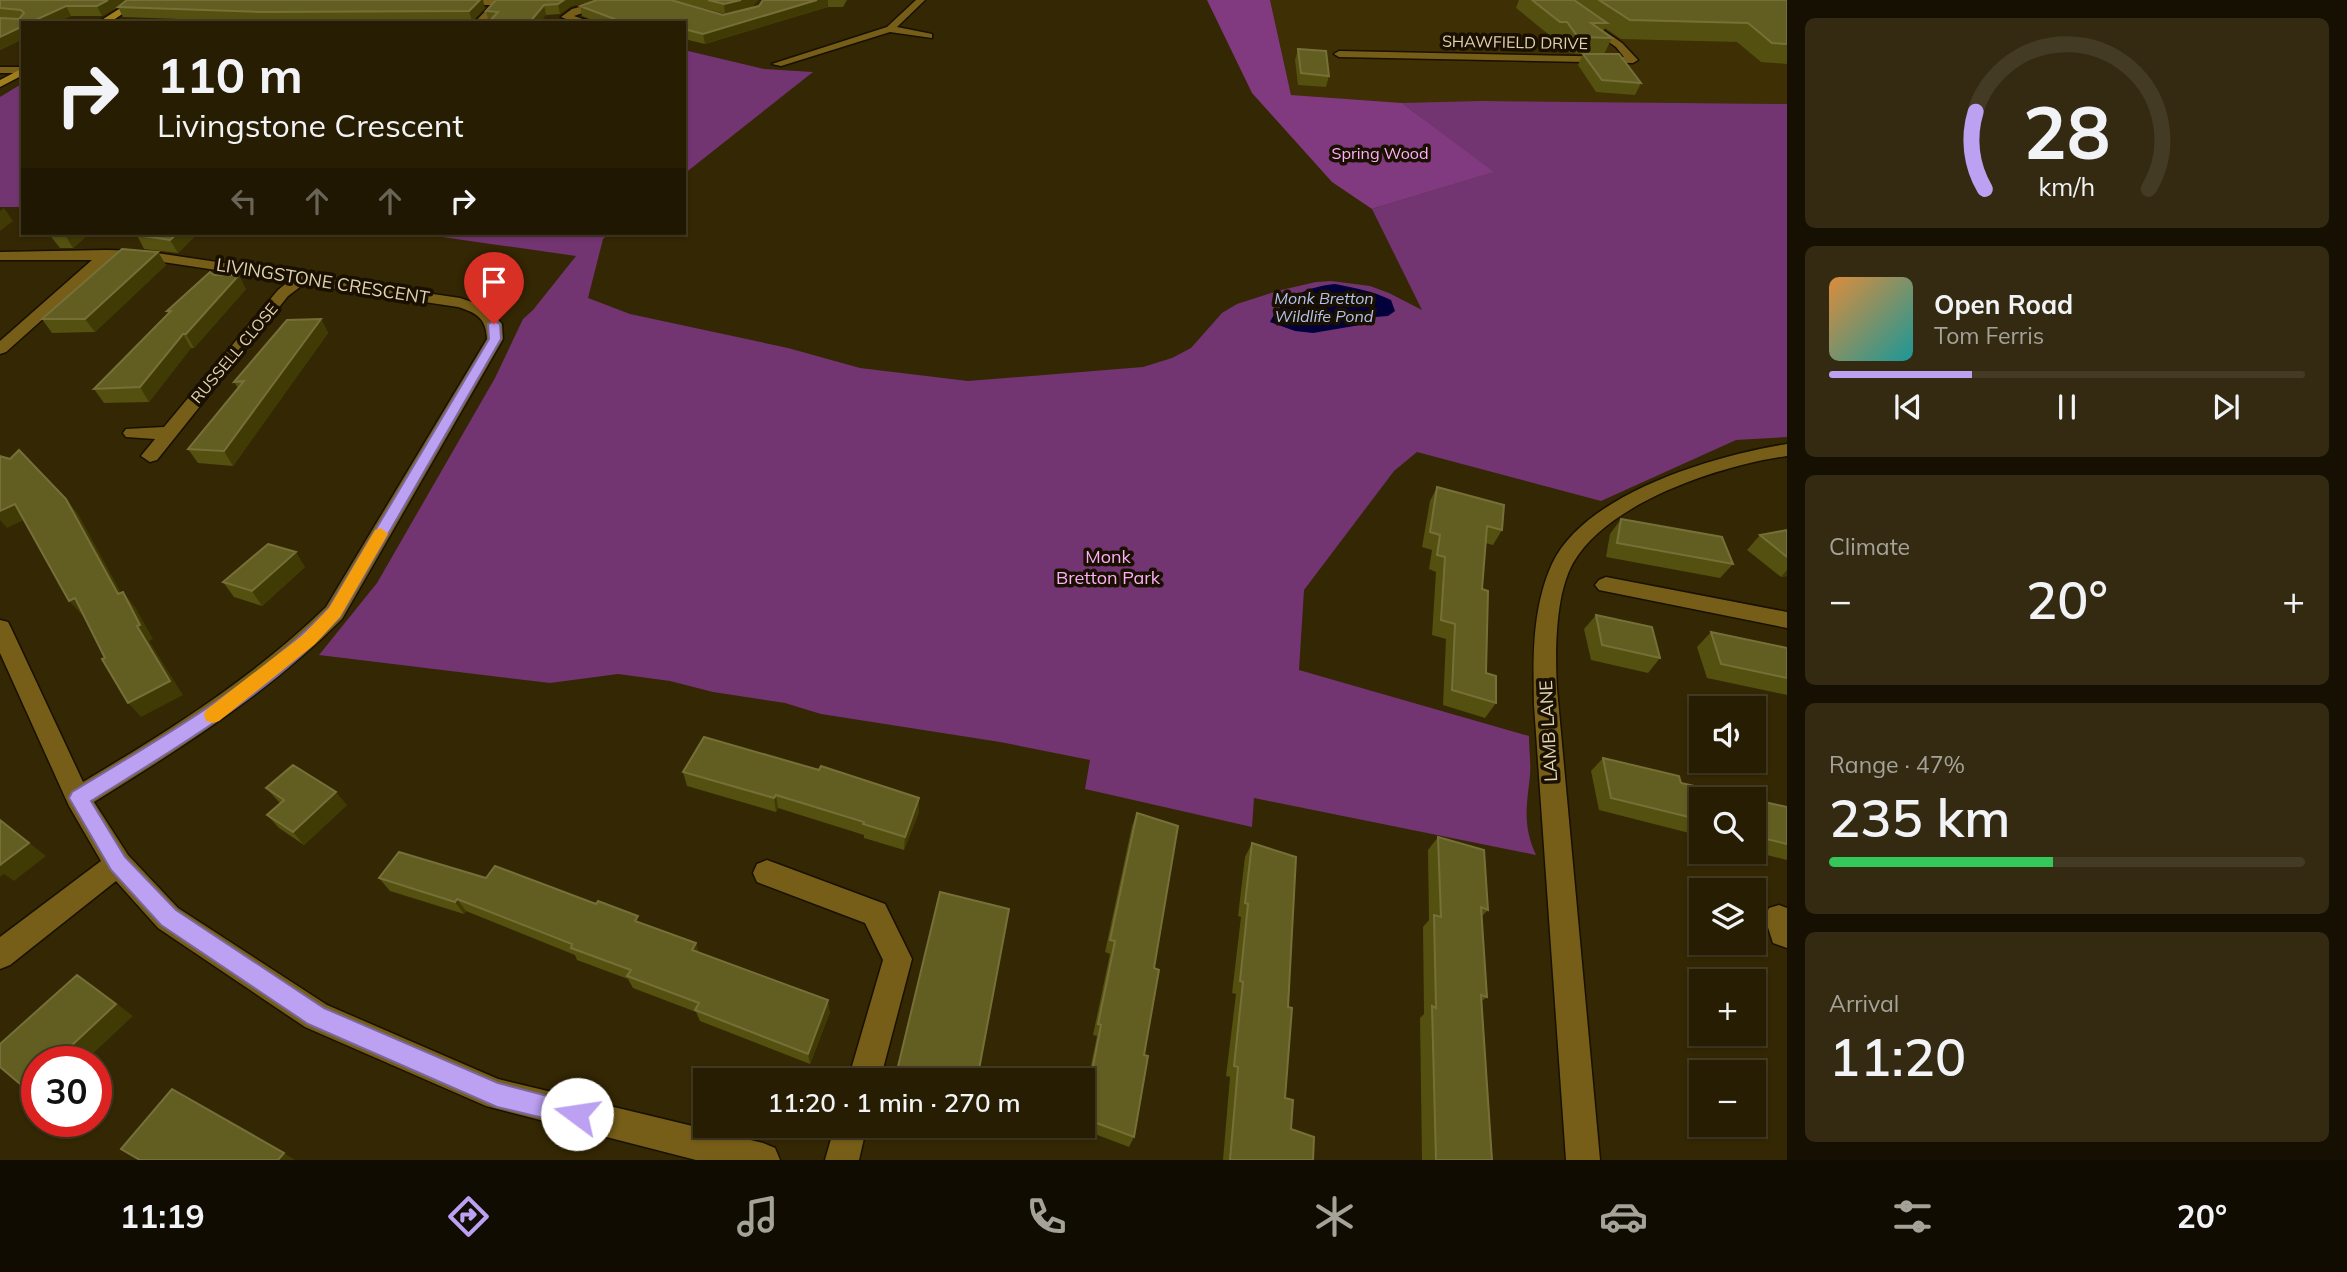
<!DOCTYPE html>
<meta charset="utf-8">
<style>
:root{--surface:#271d02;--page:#332a11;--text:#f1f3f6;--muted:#a4a299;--line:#433b24;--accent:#bca0f2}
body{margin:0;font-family:Mulish,sans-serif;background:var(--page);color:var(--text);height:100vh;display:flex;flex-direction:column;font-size:26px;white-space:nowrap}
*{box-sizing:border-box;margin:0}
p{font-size:23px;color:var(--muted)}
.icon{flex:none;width:38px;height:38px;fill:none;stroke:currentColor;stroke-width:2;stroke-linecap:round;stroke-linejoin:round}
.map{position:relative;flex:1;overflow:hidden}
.sheet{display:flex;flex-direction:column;gap:18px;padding:18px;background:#151001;width:560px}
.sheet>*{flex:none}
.hud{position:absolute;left:21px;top:21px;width:665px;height:214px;border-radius:0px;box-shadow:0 2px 5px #0004,0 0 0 2px var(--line);background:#271d02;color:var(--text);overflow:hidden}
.controls{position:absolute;left:1689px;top:696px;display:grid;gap:14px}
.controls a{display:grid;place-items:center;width:77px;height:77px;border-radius:0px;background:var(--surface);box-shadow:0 2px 5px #0004,0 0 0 2px var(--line);font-size:35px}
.speed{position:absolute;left:21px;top:1046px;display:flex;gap:14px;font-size:35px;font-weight:700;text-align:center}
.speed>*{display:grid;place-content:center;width:91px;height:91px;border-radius:50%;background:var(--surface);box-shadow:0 2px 5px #0004,0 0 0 2px var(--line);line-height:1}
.speed .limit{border:10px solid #d22;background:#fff;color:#111}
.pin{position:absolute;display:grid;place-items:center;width:60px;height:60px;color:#fff;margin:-72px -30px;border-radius:50% 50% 50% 0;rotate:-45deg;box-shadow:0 0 7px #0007}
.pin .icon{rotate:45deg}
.me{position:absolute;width:77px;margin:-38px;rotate:284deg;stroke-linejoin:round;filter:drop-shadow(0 0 5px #0008)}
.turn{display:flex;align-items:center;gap:24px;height:147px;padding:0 21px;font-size:32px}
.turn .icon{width:91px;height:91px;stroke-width:2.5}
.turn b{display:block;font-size:49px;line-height:60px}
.lanes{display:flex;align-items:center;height:66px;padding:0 21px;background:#0003;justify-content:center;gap:35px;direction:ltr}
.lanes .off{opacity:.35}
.big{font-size:52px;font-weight:600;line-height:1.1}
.sheet .widget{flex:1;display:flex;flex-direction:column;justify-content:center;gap:10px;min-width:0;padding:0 24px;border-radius:10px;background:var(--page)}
.sheet .dial{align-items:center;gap:0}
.dial svg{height:182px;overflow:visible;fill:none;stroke:var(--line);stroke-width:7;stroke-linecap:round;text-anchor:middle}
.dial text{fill:var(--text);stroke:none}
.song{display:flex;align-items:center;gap:21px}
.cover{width:84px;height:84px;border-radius:10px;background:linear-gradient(135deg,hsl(30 70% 55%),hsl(180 70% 35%))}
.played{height:7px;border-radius:4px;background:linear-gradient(90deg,var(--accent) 30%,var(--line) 30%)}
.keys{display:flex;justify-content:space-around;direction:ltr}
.heat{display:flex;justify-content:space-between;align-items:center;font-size:38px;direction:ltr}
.charge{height:10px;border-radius:5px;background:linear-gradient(90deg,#34c759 47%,var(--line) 0)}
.trip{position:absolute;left:693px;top:1068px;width:402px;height:70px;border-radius:0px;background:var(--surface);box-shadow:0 2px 5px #0004,0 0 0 2px var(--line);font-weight:600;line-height:70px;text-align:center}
.dock{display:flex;height:112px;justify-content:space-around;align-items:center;background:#100c01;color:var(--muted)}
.dock .icon{width:49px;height:49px}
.dock .on{color:var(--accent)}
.dock b{font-size:32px;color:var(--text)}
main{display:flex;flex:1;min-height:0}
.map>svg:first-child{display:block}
</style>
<main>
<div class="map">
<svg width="1787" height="1160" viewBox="0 0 1787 1160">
<rect width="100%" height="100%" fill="#342703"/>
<path fill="#3e2f04" d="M1270,0H1787V104L1402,103L1291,95Z"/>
<path fill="#733472" d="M684,50L764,69L813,72L684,174Z
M23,83V207H0V97Z
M1480,101L1787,104V437L1736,440L1601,501L1417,452L1394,471L1304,590L1299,670L1529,736C1529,749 1531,762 1530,775C1527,806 1522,824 1536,855L1254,798L1252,827L1085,789L1090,760L1000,742L821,714L785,703L713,692L670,681L618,674L550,683L319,655L377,583L495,378L523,319L533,310L576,256L414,233H610L603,239L588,298L630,314L788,348L860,368L968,381L1143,367L1172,358L1191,348L1222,313L1237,304L1277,291L1316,282L1331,281L1370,286L1389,293L1422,310L1372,209L1493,172L1402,103Z"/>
<path fill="#813a80" d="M1207,0H1270L1291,95L1402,103L1494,172L1372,209L1332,182L1252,93Z"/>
<path fill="#03013c" d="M1335,284C1355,288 1373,291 1391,300L1395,311L1388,316L1375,317L1360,325L1313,333L1295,331L1270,322C1281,298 1310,286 1335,284Z"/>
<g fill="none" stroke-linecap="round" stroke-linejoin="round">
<defs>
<path id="minor" d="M452,0H504L484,23H474L491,5H455L450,2Z
M606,0H620L574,16L594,23H577L561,17L572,9Z
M916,0H925L897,27L932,34V38L890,32L781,66L772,64L887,27Z
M1549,0H1559L1622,43L1638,60L1633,63L1339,57L1334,54L1339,51L1624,57L1616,47Z
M0,67H23V73H0Z
M107,250L143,251L298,274L304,273L311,276L460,298L487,307L502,324L503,339L342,619C268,693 183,747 94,802L128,855L178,908L327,1005L498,1079L763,1143L775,1148L780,1160H696L486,1106L305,1027L158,928L116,881L10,965L0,969V937L101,861L69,806L0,653V620L8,622L11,628L83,782C170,730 253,678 326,607L487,339C486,318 477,313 458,307L304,284L288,296L157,460L150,462L141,456L155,439L126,437L123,433L126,429L164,427L278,290L289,281L143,259L109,260L6,352L0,354V341L92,260H0V252Z
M1787,444V456C1721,465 1608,502 1573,563C1555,595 1555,653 1557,689L1600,1160H1566L1534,705C1533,658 1532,608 1552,564C1585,493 1716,455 1787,444Z
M1606,577L1787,612V628L1599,590L1595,585L1599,580Z
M767,860L885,904L912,959L880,1080H848L883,960L865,923L757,882L753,873L757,864Z
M1779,905L1787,908V948L1773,943L1765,918L1769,908Z
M835,1125H867L859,1160H825Z"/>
<path id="major" d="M133,0H143L109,23H97Z
M23,68V75L0,87V80Z"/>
</defs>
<use href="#minor" stroke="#191100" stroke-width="3"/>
<use href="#major" stroke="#191100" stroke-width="3"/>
<use href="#minor" fill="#775e18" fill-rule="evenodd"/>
<use href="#major" fill="#9f7e1c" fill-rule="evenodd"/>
</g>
<path fill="#535010" d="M0,0L485,8L472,21L265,22L123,17L118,7L102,16H71L23,23V39L0,50V18L11,19L0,18Z
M496,0H596L571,6L560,14L546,15L489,22L486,11Z
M672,0H758L751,8L725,14Z
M763,0H847L843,7H828L705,44L684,39V23H600L582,16L580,6L723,15L759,6Z
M1519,0H1787V64L1761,62L1737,42L1621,39L1605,28L1603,32L1612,38L1604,54L1641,83L1635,95L1596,92L1578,65L1583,54L1570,53L1560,38H1553L1516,8Z
M1298,49L1329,76L1326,87L1298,85L1295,60Z
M48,233H90L73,248H60Z
M198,233L178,253L144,249L137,235Z
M158,252L166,265L95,332L52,333L42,319Z
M214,275L246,289L194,348H191L149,402L104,403L94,389L168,314L167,311Z
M321,319L328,333L233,466L198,463L188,449L238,388L234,382Z
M1437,487L1502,530L1493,545L1485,543L1482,589L1486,673L1496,703L1485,718L1443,705L1446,639L1432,635L1436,572L1429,569L1432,550L1422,547L1430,501Z
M1621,519L1733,564L1720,578L1606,557L1610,534Z
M1787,530V576L1781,577L1747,550L1760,535Z
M305,567L262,606L234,597L223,582Z
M1596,615L1660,658L1648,673L1591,660L1584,629Z
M1711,632L1787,648V695L1707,678L1697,647Z
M1603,758L1681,783L1787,807V860L1754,852V800H1701V836L1599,810L1591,771Z
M683,772L919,798V812L904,850L864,838V835L778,808L776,812L687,786Z
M266,788L347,805L304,845L279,828L267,815L280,803Z
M1137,813L1154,968L1134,1137L1129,1147L1079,1128V1125H1083V1104L1097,1036L1093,1035L1110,954L1105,952L1132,826Z
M1438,837L1488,910L1481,917L1487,997L1482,1001L1492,1160H1422L1420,1018L1424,1014L1423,927L1429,920L1428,850Z
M1252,843L1288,1007L1285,1098L1291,1129L1313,1160H1223L1230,1077L1226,1076L1236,994L1232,993L1241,917L1238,916L1245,857Z
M379,878H486L642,924L699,953L830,1012L810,1064L700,1021L696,1012L633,988L628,979L577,960L575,955L466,911L464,914L390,891Z"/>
<path fill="#403a04" d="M108,0H129L102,16L97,6Z
M480,0H483L485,8L472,21L469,11Z
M564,0H596L571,6L560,14L558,4Z
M741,0H758L751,8L725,14L724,4Z
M817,0H828V7L705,44L703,34Z
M544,5L546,15L540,23H529Z
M66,6L71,16L57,23H29Z
M23,26V39L0,50V37Z
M4,208L13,221L0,231V211Z
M67,233H90L73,248L65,235Z
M178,233H198L178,253L170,240Z
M158,252L166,265L95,332L85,319Z
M239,275L246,289L194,348L186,334Z
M321,319L328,333L233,466L224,451Z
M183,334L191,348L149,402L140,387Z
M66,499L78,514L130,609L118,594Z
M15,504L28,518L7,528L0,520V511Z
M296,552L305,567L262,606L252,591Z
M1787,570V576L1781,577Z
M123,592L135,607L153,639L149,641L183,695L141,717L128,703Z
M75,598L88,612L82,615L69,601Z
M336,792L347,805L304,845L293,832Z
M776,795L778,808L776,812L774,798Z
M919,798V812L904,850L905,837Z
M0,820L46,856L14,881L4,874L0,877Z
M457,899L466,911L464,914L455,902Z
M696,943L700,955L692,950Z
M77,975L94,986L133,1016L84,1062H54Z
M828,1000L830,1012L810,1064L808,1054Z
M37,1079V1094L26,1089Z
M284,1153L295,1160H278Z"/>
<path fill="#625e22" stroke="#767038" stroke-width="2" d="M0,0H108L97,6H66L29,23H23V26L0,37V18L19,19L24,13L21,10L0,8Z
M127,0H480L469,11L260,12L118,7Z
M496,0H564L558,4L544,5L529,23H488L498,12L486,11Z
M597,0H671L723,15L759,6L763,0H817L703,34L684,29V23H625L580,6Z
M708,0H741L724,4Z
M1532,0H1574L1607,23H1591L1612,38L1578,37L1567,22H1560Z
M1599,0H1787V44L1772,43L1748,23L1630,20Z
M1298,49L1326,51L1329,76L1301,73Z
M1583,54H1619L1641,83L1602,80Z
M50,233H67L65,235H52Z
M139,233H178L170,240L137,235Z
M122,249L158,252L85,319H42Z
M210,272L214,275H239L186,334H183L140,387L94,389L171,311H167Z
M321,319L224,451L188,449L244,381L234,382L287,320Z
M19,450L66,499L118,594L123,592L140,625L137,626L170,681L128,703L102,659L105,658L75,598L69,601L15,504L0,511V456L10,459Z
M1437,487L1504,505L1502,530L1487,526L1482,589L1488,591L1486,673L1496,676V703L1452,690L1455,624L1441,620L1445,557L1437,555L1440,535L1430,532Z
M1621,519L1722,537L1733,564L1617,543Z
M1787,530V557L1760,535Z
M268,544L296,552L252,591L223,582Z
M1596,615L1652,627L1660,658L1602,645Z
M1711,632L1787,648V678L1721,664Z
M704,737L819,770L821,766L919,798L905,837L863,824L864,822L776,795L774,798L683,772Z
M1603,758L1679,776L1681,783L1787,807V844L1754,836V800H1701V820L1611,798Z
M293,765L336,792L293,832L267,815L284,800L266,788Z
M1137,813L1178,826L1154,968L1159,970L1144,1055L1148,1056L1134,1137L1083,1118V1117L1101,1025L1098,1024L1115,941L1110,940Z
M0,820L29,843L0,865Z
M1438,837L1484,850L1488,910L1481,907L1487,997L1481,995L1492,1160H1436L1432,1006L1436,1008L1434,915L1441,917Z
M1252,843L1296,857L1288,1007L1292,1008L1285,1098L1293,1100L1291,1129L1314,1137L1313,1160H1230L1238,1067L1234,1066L1243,982L1240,981L1248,904L1245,903Z
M399,852L486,878L495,866L596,904L598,901L638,916L635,921L696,943L692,950L828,1000L808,1054L695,1010L699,1003L627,976L631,970L571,948L572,944L457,899L455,902L379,878Z
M940,892L1009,909L977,1080H896L895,1079Z
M77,975L116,1004L54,1062H37V1079L26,1089L0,1067V1044Z
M172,1089L284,1153L278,1160H140L121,1149Z"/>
<path fill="#bca0f2" stroke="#7a689d" stroke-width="2" d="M494,321L500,324L501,339L340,617C269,694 179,746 91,801L125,857L176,910L324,1008L498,1083L586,1106L589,1114L586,1123L577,1126L497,1107L308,1024L161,925L111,870L69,798L72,792C162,737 255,685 329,608L489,339L488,324Z"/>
<path fill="#f59e0b" d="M381,528L388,534L340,617L315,644L219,721L213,723L206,721L204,715L206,710L303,635L329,608L375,530Z"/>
<g text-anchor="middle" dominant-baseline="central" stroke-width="7" stroke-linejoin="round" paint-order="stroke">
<g font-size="16" fill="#e0d2b2" stroke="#1a1000">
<text transform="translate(1515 42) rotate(1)">SHAWFIELD DRIVE</text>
<text transform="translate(234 353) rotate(-50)">RUSSELL CLOSE</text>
</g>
<g font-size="16" fill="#feaffa" stroke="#1a1000">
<text x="1380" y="153">Spring Wood</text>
</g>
<g font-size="16" font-style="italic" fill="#b2c3f0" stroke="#1a1000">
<text x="1324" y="298">Monk Bretton<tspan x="1324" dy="18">Wildlife Pond</tspan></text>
</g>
<g font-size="18" fill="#e0d2b2" stroke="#1a1000">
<text transform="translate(323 281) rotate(9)">LIVINGSTONE CRESCENT</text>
<text transform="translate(1548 731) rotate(-93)">LAMB LANE</text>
</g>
<g font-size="18" fill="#feaffa" stroke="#1a1000">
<text x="1108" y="556">Monk<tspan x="1108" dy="21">Bretton Park</tspan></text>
</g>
</g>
</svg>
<div class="controls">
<a><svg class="icon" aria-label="sound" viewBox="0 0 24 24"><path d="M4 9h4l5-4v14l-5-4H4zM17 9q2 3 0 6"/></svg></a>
<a><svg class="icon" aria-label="search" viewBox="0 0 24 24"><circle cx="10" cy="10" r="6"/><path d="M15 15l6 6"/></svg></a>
<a><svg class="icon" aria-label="layers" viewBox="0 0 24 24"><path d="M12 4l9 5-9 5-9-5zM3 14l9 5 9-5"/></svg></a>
<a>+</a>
<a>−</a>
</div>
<div class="speed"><div class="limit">30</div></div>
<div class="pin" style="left:494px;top:324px;background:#d93025"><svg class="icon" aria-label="arrive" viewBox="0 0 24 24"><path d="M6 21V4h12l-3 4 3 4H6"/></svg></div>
<svg class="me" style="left:577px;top:1114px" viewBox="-20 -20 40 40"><circle r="19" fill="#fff"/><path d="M0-13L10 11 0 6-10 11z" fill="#bca0f2"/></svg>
<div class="trip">11:20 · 1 min · 270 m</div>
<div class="hud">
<div class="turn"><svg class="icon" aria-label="right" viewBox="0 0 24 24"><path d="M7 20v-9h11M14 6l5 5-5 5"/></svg><div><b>110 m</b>Livingstone Crescent</div></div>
<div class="lanes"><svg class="icon off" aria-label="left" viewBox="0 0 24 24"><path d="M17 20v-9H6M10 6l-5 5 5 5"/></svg><svg class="icon off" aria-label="ahead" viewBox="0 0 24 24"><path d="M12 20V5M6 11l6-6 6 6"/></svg><svg class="icon off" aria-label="ahead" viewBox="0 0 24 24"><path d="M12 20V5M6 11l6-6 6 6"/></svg><svg class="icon" aria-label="right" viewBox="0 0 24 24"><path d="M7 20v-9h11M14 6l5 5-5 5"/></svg></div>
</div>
</div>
<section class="sheet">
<div class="widget dial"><svg viewBox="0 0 100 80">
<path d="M14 69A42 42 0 1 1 86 69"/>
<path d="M14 69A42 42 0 0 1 10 35" stroke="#bca0f2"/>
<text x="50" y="56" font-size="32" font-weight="700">28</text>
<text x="50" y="72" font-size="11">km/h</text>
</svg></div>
<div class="widget">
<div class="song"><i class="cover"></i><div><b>Open Road</b><p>Tom Ferris</p></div></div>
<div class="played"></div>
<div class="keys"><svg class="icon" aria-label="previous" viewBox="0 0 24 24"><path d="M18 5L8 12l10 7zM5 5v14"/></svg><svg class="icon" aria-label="pause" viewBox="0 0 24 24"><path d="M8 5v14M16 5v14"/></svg><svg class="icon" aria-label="next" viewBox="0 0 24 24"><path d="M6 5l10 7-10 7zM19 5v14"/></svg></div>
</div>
<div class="widget"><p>Climate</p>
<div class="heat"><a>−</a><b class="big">20°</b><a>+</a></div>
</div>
<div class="widget"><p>Range · 47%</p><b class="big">235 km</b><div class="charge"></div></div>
<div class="widget"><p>Arrival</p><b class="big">11:20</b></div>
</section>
</main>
<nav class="dock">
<b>11:19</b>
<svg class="icon on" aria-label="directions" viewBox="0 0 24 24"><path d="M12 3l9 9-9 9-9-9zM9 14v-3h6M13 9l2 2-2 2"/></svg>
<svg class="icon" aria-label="music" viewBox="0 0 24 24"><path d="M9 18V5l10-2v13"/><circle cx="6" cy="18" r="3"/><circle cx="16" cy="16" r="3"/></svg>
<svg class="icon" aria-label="phone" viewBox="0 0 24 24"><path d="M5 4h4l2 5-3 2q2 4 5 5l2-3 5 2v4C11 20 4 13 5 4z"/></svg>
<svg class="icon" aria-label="climate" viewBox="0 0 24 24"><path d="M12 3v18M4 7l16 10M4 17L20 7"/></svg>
<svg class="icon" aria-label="car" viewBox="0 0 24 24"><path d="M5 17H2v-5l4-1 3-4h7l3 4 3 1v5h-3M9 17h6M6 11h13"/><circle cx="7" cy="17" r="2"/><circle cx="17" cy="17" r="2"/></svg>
<svg class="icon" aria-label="filters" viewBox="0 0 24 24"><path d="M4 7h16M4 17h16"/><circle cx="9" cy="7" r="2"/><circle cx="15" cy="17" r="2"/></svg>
<b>20°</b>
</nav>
